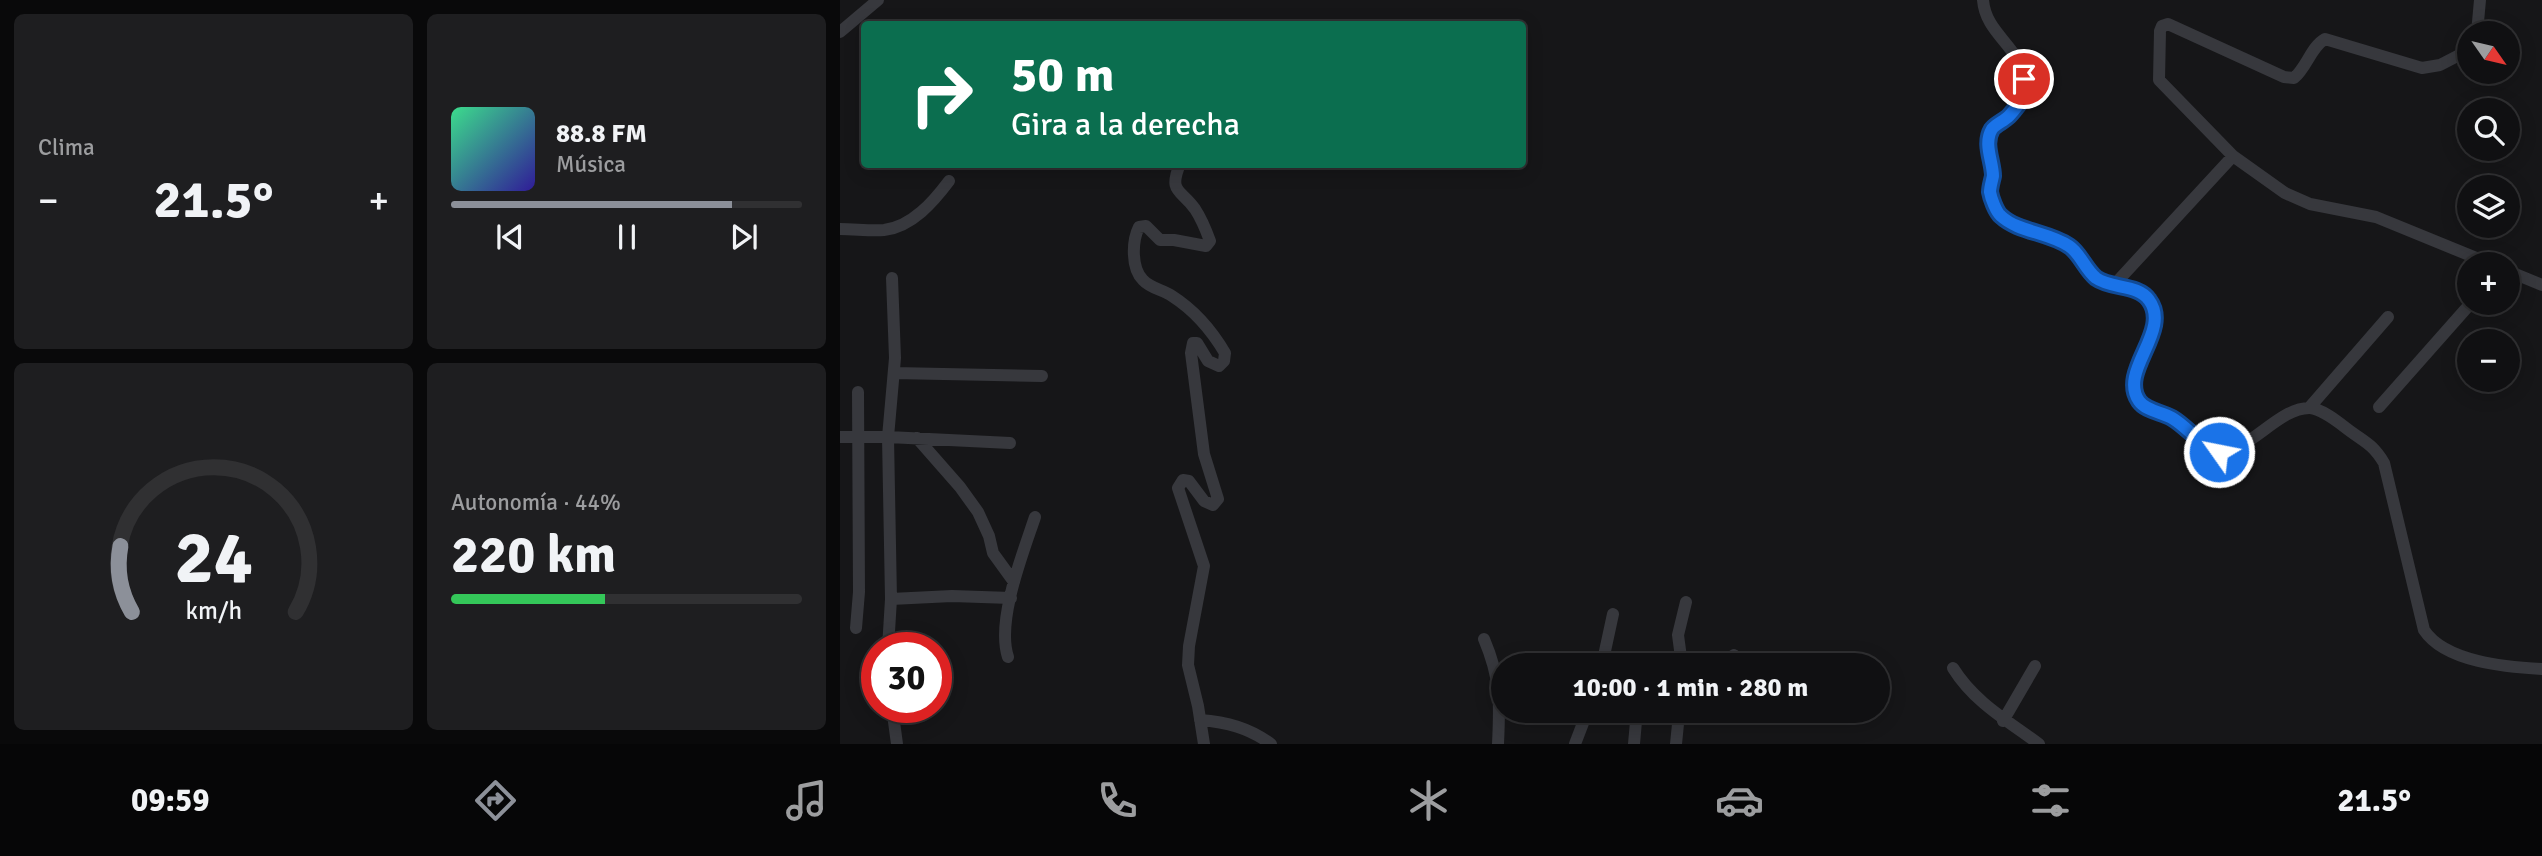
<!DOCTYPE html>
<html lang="es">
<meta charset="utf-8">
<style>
:root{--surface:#101012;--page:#1e1e20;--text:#f1f3f6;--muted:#9c9d9f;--line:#303032;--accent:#8c9099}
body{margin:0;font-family:Signika,sans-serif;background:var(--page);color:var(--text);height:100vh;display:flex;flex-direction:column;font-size:26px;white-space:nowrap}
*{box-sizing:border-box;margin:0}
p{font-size:23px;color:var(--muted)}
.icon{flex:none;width:38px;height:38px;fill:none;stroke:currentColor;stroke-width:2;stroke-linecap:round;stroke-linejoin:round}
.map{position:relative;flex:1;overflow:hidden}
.drawer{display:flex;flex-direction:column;gap:14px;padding:14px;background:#09090a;width:840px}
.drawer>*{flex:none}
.guide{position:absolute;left:21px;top:21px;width:665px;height:147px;border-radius:7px;box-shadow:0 4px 18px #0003,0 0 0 2px var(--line);background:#0b6e4f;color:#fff;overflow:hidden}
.needle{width:46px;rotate:124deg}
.fabs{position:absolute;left:1617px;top:21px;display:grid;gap:14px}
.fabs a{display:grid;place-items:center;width:63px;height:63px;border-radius:50%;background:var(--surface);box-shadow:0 4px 18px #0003,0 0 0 2px var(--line);font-size:35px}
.speed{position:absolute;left:21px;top:632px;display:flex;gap:14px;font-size:35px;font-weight:700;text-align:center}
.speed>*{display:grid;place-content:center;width:91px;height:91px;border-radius:50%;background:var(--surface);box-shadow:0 4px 18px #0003,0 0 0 2px var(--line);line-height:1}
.speed .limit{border:10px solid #d22;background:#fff;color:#111}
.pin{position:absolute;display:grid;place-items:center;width:60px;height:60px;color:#fff;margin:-30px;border:4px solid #fff;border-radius:50%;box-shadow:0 2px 7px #0007}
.me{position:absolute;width:77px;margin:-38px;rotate:303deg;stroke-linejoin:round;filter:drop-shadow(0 0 5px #0008)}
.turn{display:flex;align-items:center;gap:24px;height:147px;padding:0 35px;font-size:32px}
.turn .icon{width:91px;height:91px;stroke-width:2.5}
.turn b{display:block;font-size:49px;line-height:60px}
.big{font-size:52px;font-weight:700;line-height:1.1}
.drawer .card{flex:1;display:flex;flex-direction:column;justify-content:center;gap:10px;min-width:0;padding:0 24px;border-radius:10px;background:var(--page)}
.drawer .dial{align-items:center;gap:0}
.dial svg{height:182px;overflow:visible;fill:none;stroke:var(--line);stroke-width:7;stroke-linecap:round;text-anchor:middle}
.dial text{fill:var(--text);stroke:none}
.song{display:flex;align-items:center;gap:21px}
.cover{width:84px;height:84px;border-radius:10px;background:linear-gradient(135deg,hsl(150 70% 55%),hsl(250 70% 35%))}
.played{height:7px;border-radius:4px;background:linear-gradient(90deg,var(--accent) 80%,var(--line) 80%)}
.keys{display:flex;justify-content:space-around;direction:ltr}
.heat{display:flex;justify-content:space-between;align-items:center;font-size:38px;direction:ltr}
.charge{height:10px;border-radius:5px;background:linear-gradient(90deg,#34c759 44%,var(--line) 0)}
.drawer .tiles{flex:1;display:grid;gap:14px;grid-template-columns:repeat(2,1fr)}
.trip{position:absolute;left:651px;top:653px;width:399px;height:70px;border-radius:35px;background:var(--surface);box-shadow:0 4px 18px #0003,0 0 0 2px var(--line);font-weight:700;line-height:70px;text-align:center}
.tabs{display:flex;height:112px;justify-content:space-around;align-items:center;background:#060607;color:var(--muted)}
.tabs .icon{width:49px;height:49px}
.tabs .selected{color:var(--accent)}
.tabs b{font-size:32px;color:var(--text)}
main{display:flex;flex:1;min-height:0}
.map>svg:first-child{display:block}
</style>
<main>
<section class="drawer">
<div class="tiles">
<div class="card"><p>Clima</p>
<div class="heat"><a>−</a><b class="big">21.5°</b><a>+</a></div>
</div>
<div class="card">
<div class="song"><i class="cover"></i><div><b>88.8 FM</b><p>Música</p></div></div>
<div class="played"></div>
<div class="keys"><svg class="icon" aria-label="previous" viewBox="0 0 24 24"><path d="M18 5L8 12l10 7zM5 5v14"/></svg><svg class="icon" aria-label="pause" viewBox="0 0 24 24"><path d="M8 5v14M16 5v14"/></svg><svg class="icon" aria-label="next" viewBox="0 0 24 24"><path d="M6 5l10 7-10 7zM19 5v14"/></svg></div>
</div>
<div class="card dial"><svg viewBox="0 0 100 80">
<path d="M14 69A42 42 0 1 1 86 69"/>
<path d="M14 69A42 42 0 0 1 9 40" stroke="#8c9099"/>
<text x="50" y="56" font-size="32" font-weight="700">24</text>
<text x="50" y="72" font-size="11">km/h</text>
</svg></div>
<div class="card"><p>Autonomía · 44%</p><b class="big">220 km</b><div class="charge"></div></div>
</div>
</section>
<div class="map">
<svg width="1702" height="744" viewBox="0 0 1702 744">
<rect width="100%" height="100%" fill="#161618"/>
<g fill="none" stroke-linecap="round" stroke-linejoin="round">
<path stroke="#37383d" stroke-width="12" d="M1143,0C1145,25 1163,37 1176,57C1183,69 1185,82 1186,95C1180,102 1175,110 1169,116C1164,120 1156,124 1153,129C1144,142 1151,157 1152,170C1153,178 1151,184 1151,191C1150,206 1161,218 1173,224C1192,232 1217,233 1232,247C1242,257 1246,272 1259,279C1274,287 1296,285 1308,298C1335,327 1275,376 1301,402C1310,411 1324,412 1334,419C1346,429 1356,443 1371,449C1403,463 1435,407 1470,408C1482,409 1497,421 1506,428C1524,442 1532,443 1544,463L1584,630C1605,662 1666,667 1702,669
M0,32L38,0
M1637,33L1640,0
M1629,50L1600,65L1582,68L1485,39C1471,47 1467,67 1454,78L1444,77L1328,24L1322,26L1320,31L1319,80L1393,156L1445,193L1470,204L1536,217L1651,264
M340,164C328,193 341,189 355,209C361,218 366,230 370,241L366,246L334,240H320L306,226L299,227C292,241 291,268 303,280C310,288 323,290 332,296C354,310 372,331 385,353L384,361L379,366L368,361L357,343H353L351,353L364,454L378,499L373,505L364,501L349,481L343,480L338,488L364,566L349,646L348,665L358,706L364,744
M0,229C15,229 30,231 44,230C72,227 94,201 109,181
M1668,271L1702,285
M1274,285L1393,156
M54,373L202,376
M1539,407L1631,303
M1469,408L1548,317
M0,437H48L170,443
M77,438L120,487L138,512L149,536L153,553L174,582
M51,599L112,596L171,598
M16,628L19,592L18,392
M644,639C661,679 660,702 658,744
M48,648L51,599L48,437L55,358L52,278
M168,657C156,621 183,553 195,517
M762,665L773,614
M842,665L838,635L846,602
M878,665L894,655
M1113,668C1134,702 1168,721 1199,744
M52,707L57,744
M360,720C387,722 409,728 431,744
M1163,721L1195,666
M735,744L748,710
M794,744L797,710
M836,744L839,714"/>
</g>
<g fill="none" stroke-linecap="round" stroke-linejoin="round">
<defs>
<path id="route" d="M1184,79L1186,95C1180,102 1175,110 1169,116C1164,121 1156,124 1152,129C1143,144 1153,161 1153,176C1152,181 1150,187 1150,192C1151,198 1156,212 1161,216C1178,232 1208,232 1229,246C1240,253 1245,269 1256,278C1271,289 1298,284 1309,300C1332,331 1278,371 1299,401C1306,411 1322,412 1332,418C1349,428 1359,445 1379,452"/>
</defs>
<use href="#route" stroke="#114b97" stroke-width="18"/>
<use href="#route" stroke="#1a73e8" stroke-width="12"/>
</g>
</svg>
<div class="fabs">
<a><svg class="needle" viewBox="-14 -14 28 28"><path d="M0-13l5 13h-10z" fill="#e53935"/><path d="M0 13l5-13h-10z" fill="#9c9d9f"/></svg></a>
<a><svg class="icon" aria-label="search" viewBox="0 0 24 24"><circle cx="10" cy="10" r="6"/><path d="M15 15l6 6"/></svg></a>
<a><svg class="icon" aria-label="layers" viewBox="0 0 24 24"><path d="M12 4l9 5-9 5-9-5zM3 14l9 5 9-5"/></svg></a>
<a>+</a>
<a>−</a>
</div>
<div class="speed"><div class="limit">30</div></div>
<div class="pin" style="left:1184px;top:79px;background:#d93025"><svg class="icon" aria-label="arrive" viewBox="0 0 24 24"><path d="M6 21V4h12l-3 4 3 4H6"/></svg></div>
<svg class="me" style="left:1379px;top:452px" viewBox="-20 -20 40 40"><circle r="17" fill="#1a73e8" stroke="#fff" stroke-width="3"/><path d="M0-11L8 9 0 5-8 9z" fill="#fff"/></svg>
<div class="trip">10:00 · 1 min · 280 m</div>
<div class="guide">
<div class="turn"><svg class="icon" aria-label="right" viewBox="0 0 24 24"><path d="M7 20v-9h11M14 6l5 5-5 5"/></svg><div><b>50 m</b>Gira a la derecha</div></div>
</div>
</div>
</main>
<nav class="tabs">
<b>09:59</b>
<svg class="icon selected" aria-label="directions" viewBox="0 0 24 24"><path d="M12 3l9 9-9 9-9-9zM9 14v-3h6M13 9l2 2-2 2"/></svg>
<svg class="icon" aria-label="music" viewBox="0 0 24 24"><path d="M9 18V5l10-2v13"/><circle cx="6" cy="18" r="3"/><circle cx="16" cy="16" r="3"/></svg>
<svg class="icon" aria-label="phone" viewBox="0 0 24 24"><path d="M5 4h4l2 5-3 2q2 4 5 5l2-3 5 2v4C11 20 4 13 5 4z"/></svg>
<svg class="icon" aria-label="climate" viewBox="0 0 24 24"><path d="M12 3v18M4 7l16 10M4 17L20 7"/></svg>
<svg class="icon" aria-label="car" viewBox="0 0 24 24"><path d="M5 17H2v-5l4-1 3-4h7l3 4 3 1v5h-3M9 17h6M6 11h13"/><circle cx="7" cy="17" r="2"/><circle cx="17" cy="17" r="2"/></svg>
<svg class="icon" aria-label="filters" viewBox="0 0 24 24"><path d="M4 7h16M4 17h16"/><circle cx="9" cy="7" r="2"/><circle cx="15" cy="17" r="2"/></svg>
<b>21.5°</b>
</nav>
